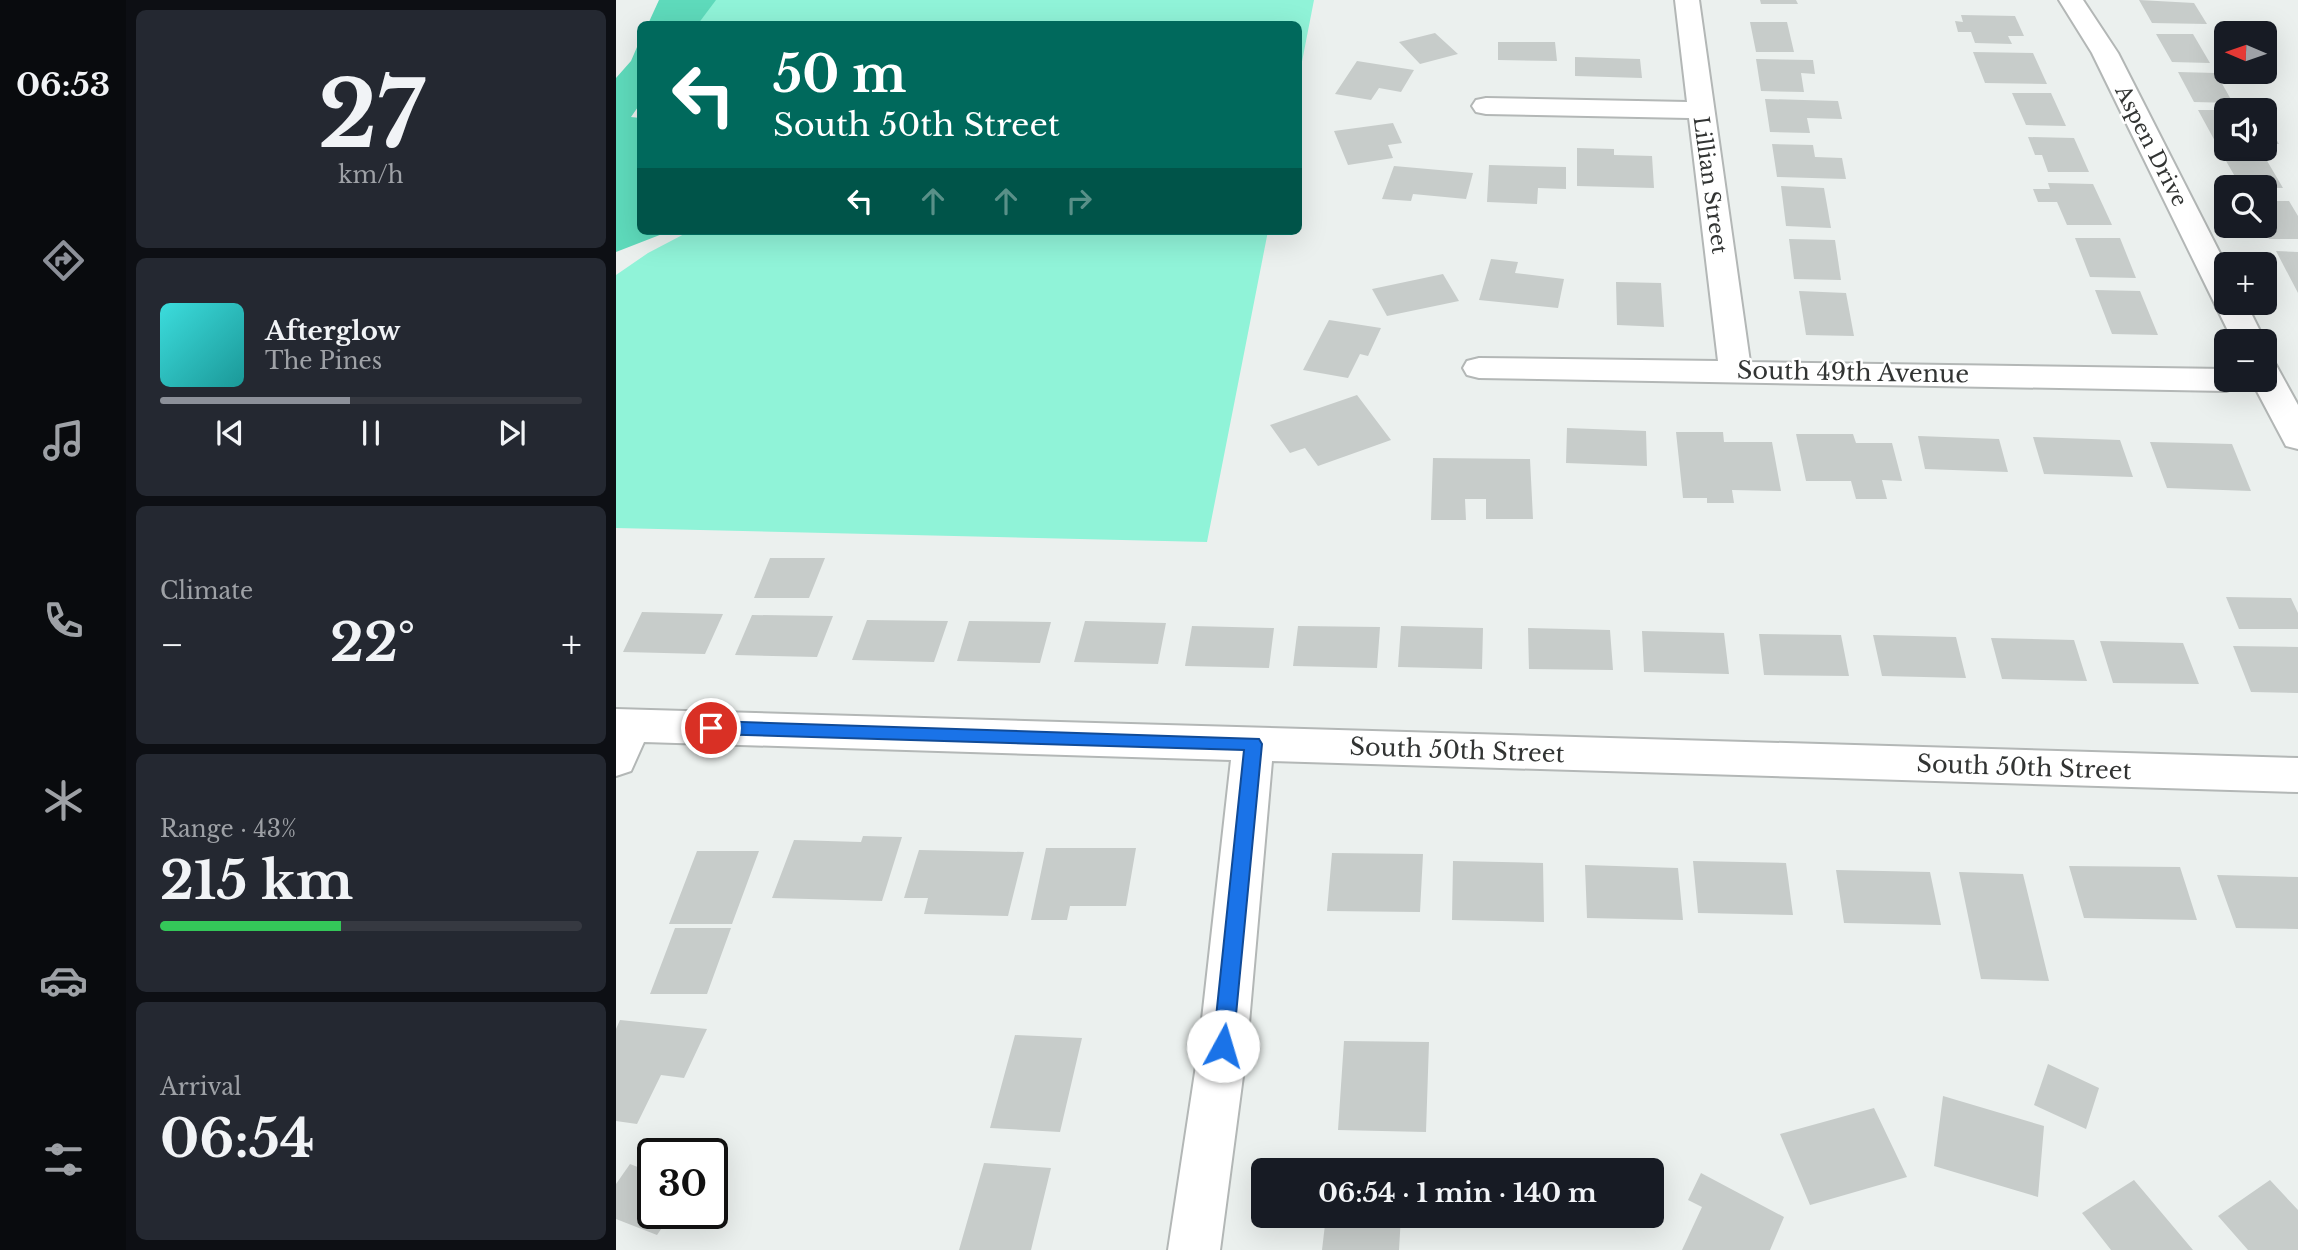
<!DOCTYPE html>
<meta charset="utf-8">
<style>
:root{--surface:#171b24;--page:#242831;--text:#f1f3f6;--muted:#9ea1a6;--line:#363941;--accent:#8c9099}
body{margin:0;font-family:"Libre Baskerville",serif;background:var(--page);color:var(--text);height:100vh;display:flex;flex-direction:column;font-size:26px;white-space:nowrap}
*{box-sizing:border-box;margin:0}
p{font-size:23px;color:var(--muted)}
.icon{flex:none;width:38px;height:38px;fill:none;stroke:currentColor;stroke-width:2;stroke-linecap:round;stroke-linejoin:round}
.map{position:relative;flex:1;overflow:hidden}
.details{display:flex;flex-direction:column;gap:10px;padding:10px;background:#0d0f14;width:490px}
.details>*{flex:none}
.top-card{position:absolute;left:21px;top:21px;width:665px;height:214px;border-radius:10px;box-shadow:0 7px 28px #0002;background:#00695c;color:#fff;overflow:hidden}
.needle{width:46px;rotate:272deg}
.buttons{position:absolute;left:1598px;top:21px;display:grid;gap:14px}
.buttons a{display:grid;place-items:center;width:63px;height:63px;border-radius:10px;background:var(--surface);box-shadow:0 7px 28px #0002;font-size:35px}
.speed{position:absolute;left:21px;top:1138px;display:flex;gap:14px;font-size:35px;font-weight:700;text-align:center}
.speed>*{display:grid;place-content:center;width:91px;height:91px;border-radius:50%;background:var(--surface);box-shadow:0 7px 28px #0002;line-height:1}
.speed .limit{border:4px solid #111;border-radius:10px;background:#fff;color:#111}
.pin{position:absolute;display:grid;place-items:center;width:60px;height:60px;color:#fff;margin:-30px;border:4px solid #fff;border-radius:50%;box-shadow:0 2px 7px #0007}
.me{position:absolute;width:77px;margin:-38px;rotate:6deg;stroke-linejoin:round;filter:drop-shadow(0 0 5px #0008)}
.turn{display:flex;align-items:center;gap:24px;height:147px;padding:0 21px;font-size:32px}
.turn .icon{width:91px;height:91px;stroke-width:2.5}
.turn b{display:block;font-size:49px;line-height:60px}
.lanes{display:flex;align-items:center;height:66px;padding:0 21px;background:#0003;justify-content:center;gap:35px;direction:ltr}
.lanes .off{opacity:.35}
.big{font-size:52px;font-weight:800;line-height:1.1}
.details .card{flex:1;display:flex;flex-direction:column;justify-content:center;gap:10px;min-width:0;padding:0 24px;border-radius:10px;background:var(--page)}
.details .dial{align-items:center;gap:0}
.dial b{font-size:91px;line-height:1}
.song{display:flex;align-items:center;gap:21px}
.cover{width:84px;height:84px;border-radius:10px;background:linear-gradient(135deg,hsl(180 70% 55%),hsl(180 70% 35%))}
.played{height:7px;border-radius:4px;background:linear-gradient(90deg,var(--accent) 45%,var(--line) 45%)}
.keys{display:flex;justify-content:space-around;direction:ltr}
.heat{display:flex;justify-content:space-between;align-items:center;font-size:38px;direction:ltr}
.charge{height:10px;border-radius:5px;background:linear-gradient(90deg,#34c759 43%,var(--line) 0)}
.trip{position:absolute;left:635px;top:1158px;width:413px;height:70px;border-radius:10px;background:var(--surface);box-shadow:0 7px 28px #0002;font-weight:800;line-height:70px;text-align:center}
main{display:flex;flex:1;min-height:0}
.menu{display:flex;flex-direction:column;width:126px;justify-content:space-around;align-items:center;background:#090b0e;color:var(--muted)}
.menu .icon{width:49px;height:49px}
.menu .current{color:var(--accent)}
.menu b{font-size:32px;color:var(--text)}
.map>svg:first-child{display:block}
</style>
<main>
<nav class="menu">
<b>06:53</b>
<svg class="icon current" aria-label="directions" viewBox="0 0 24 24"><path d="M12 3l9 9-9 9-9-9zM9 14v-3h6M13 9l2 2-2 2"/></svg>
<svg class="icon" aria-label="music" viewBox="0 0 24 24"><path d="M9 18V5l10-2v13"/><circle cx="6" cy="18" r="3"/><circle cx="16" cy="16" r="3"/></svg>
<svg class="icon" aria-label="phone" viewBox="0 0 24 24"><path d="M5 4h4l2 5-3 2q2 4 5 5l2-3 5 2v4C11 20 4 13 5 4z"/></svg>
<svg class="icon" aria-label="climate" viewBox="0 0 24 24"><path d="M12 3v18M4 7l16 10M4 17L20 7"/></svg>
<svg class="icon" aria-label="car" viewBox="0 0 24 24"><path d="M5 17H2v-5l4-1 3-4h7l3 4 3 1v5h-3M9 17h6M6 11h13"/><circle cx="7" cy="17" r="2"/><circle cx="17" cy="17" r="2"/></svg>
<svg class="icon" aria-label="filters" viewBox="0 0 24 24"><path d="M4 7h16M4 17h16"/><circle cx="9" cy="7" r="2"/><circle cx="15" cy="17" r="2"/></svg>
</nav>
<section class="details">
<div class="card dial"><b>27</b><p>km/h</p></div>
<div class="card">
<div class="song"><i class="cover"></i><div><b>Afterglow</b><p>The Pines</p></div></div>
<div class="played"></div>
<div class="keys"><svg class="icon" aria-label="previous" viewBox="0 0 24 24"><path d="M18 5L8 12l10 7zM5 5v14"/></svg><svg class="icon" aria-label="pause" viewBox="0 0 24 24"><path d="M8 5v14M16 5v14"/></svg><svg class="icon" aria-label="next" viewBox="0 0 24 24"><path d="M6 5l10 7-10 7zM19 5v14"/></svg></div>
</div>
<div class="card"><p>Climate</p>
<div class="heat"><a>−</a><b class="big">22°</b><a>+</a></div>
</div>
<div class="card"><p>Range · 43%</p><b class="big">215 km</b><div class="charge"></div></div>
<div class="card"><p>Arrival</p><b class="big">06:54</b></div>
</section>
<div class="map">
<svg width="1682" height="1250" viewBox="0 0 1682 1250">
<rect width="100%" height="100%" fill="#ebf0ee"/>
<path fill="#90f3d8" d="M86,0H698L683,77L682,24H68Z
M74,231H652L591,542L0,528V275L32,253Z"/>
<path fill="#5edabb" d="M43,0H100L82,24H32Z
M24,40V104L15,117L24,118V231H54L0,252V78L15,61Z"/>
<path fill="#c7ccca" d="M1144,0H1180L1182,4H1145Z
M1523,0L1578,3L1591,24L1536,23Z
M1345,15L1399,16L1408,36H1392L1396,44L1359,43L1355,32H1342L1339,21L1347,22Z
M1134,22H1171L1178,52H1140Z
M819,33L842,54L804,64L783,42Z
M1540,34H1577L1594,63L1556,62Z
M882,42H939L941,61L882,60Z
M1357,52L1417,53L1431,84L1369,83Z
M959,57L1024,59L1026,78L959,76Z
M1140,59L1197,60L1199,74L1185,73L1188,92L1145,91Z
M741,61L798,70L785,92L763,88L755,100L719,94Z
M1562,72L1600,73L1617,103L1578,102Z
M1396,93H1435L1450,126L1410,125Z
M1149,99L1222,101L1226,119L1191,118L1194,133L1154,132Z
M1582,110H1610V143H1600Z
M777,123L786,143L772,145L777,158L732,165L718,131Z
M1648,124H1651L1663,144H1648Z
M1412,137L1458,138L1473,172H1432L1426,155H1419Z
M1156,144L1197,145L1199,157L1226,158L1230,179L1161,177Z
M961,148L998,149V155L1036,156L1038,188L961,186Z
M1606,154H1647L1667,188L1625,187Z
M873,165L950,167V189L922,188L921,204L871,202Z
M778,166L857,173L850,199L797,194L795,201L766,199Z
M1432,183L1477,184L1496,225H1451L1441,202H1422L1417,189H1434Z
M1165,186L1208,188L1215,228L1170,226Z
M1648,201H1673L1682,216V239H1653L1645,226H1648Z
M1459,238H1504L1520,278L1474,277Z
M1173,239L1219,240L1225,280L1178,279Z
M1660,251L1682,252V293Z
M875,259L902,262L899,273L948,279L942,308L863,300Z
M827,274L843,301L771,316L756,289Z
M1000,282L1045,283L1048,327L1001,325Z
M1479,290L1524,291L1542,335L1496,334Z
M1183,291L1230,293L1238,336L1190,335Z
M713,320L765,328L752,356L744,354L732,378L687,370Z
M741,395L775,440L702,466L689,448L674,453L654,425Z
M951,428L1030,431L1031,466L950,463Z
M1060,432H1107L1108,442H1156L1165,491L1116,490L1118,503H1091V498H1067Z
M1180,434H1237L1240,443H1276L1286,481L1266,480L1271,499H1240L1235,481H1190Z
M1302,436L1383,439L1392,472L1309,469Z
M1417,437L1504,440L1517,477L1428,474Z
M1534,442L1616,444L1635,491L1551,488Z
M817,458L914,459L917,519H870V499H849L850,520H815Z
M154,558H209L193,598H138Z
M1610,597L1675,598L1682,613V629H1623Z
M26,612L107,614L89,654L7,652Z
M136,615L217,616L201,657L119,655Z
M251,620L332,621L318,662L236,660Z
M353,621L435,622L424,663L341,661Z
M469,621L550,623L542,664L458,662Z
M576,626L658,628L653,668L569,666Z
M682,626L764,627L761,668L677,666Z
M785,626L867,628L866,669L782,667Z
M912,628L994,630L997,670L913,669Z
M1026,631L1108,633L1113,674L1028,672Z
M1143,634L1225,635L1233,676L1148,675Z
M1257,635L1340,637L1350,678L1266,676Z
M1375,638L1458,640L1471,681L1386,679Z
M1484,641L1567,643L1583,684L1497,683Z
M1617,646L1682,647V693L1635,692Z
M247,836L286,837L266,901L156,898L178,840L245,842Z
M430,848H520L510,906H454L451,920H415Z
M303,850L408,852L392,916L308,914L312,898H288Z
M81,851H143L116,924H53Z
M716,853L807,854L804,912L711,911Z
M837,861L927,863L928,922L836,920Z
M1077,861L1170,863L1177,915L1082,913Z
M969,865L1062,868L1067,920L971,918Z
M1453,866L1564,867L1581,920L1468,918Z
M1220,870L1314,872L1325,925L1228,923Z
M1343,872L1407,874L1433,981L1365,979Z
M1601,875L1682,877V929L1620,928Z
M59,928H115L91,994H34Z
M4,1020L91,1029L68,1078L45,1075L21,1124L0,1121V1029Z
M399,1035L466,1038L444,1132L374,1128Z
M728,1041L813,1042L810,1132L722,1130Z
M1432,1064L1483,1088L1470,1129L1418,1105Z
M1327,1096L1428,1126L1422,1197L1318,1166Z
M1258,1108L1291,1177L1194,1205L1164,1134Z
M368,1163L435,1168L415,1250H343Z
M14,1164L37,1173V1213H56L41,1235L0,1219V1184Z
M715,1165L791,1169V1171H715Z
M1085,1173L1168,1217L1154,1250H1066L1086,1207L1072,1200Z
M1518,1180L1577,1250H1495L1466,1213Z
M1654,1180L1682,1210V1250H1632L1602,1216Z
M710,1216H785L783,1250H706Z"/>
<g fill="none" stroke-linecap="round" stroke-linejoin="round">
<defs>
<path id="minor" d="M1059,0H1083L1134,362L1610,369V380H1626L1622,387L1610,391L863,378L851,375L847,368L851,361L863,358L1102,361L1073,118L870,114L860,112L856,106L860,100L870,98L1071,102Z
M1443,0H1467L1502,53L1610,265V303H1630L1649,341L1648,342L1617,341L1476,53Z
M1648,362L1660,365L1682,405V449L1670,446L1635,380H1648Z
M0,709L1682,758V792L656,761L631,1046L604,1250H552L583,1046L615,760L28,742L15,771L0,776Z"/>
</defs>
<use href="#minor" stroke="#b3b7b6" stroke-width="4"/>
<use href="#minor" fill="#fff" fill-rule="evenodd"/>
</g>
<path fill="#1a73e8" stroke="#114b97" stroke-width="2" d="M95,721L643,739L646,744L617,1046L614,1053L607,1055L600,1053L597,1046L628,750L95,734L89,733L86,728L89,723Z"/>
<g text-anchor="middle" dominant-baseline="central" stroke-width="5" stroke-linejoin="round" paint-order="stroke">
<g font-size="21" fill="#323433" stroke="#fff">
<text transform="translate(1535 146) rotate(63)">Aspen Drive</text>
<text transform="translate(1094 185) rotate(82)">Lillian Street</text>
</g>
<g font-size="24" fill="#323433" stroke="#fff">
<text transform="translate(1237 372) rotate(1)">South 49th Avenue</text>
<text transform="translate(841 750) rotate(2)">South 50th Street</text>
<text transform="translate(1408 767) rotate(2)">South 50th Street</text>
</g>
</g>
</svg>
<div class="buttons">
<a><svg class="needle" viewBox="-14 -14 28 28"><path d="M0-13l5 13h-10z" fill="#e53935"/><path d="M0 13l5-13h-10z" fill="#9ea1a6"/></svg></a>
<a><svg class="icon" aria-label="sound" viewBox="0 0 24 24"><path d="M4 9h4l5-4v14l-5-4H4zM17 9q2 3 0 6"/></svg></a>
<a><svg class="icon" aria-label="search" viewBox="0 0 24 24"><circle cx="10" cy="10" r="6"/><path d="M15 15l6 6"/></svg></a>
<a>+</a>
<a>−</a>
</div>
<div class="speed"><div class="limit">30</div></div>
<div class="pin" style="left:95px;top:728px;background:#d93025"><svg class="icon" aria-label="arrive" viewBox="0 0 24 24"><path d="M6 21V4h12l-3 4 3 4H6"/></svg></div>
<svg class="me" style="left:607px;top:1046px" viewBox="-20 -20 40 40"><circle r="19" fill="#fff"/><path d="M0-13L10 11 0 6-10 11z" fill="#1a73e8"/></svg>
<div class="trip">06:54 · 1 min · 140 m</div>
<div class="top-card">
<div class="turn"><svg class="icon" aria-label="left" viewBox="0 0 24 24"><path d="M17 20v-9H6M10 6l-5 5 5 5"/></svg><div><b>50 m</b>South 50th Street</div></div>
<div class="lanes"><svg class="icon" aria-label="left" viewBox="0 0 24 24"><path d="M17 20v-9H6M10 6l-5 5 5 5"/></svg><svg class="icon off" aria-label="ahead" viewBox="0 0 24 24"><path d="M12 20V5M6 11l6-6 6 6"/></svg><svg class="icon off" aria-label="ahead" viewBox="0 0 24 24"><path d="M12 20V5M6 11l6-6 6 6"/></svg><svg class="icon off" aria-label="right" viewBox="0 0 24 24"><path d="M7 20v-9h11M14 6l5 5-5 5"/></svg></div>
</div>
</div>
</main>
